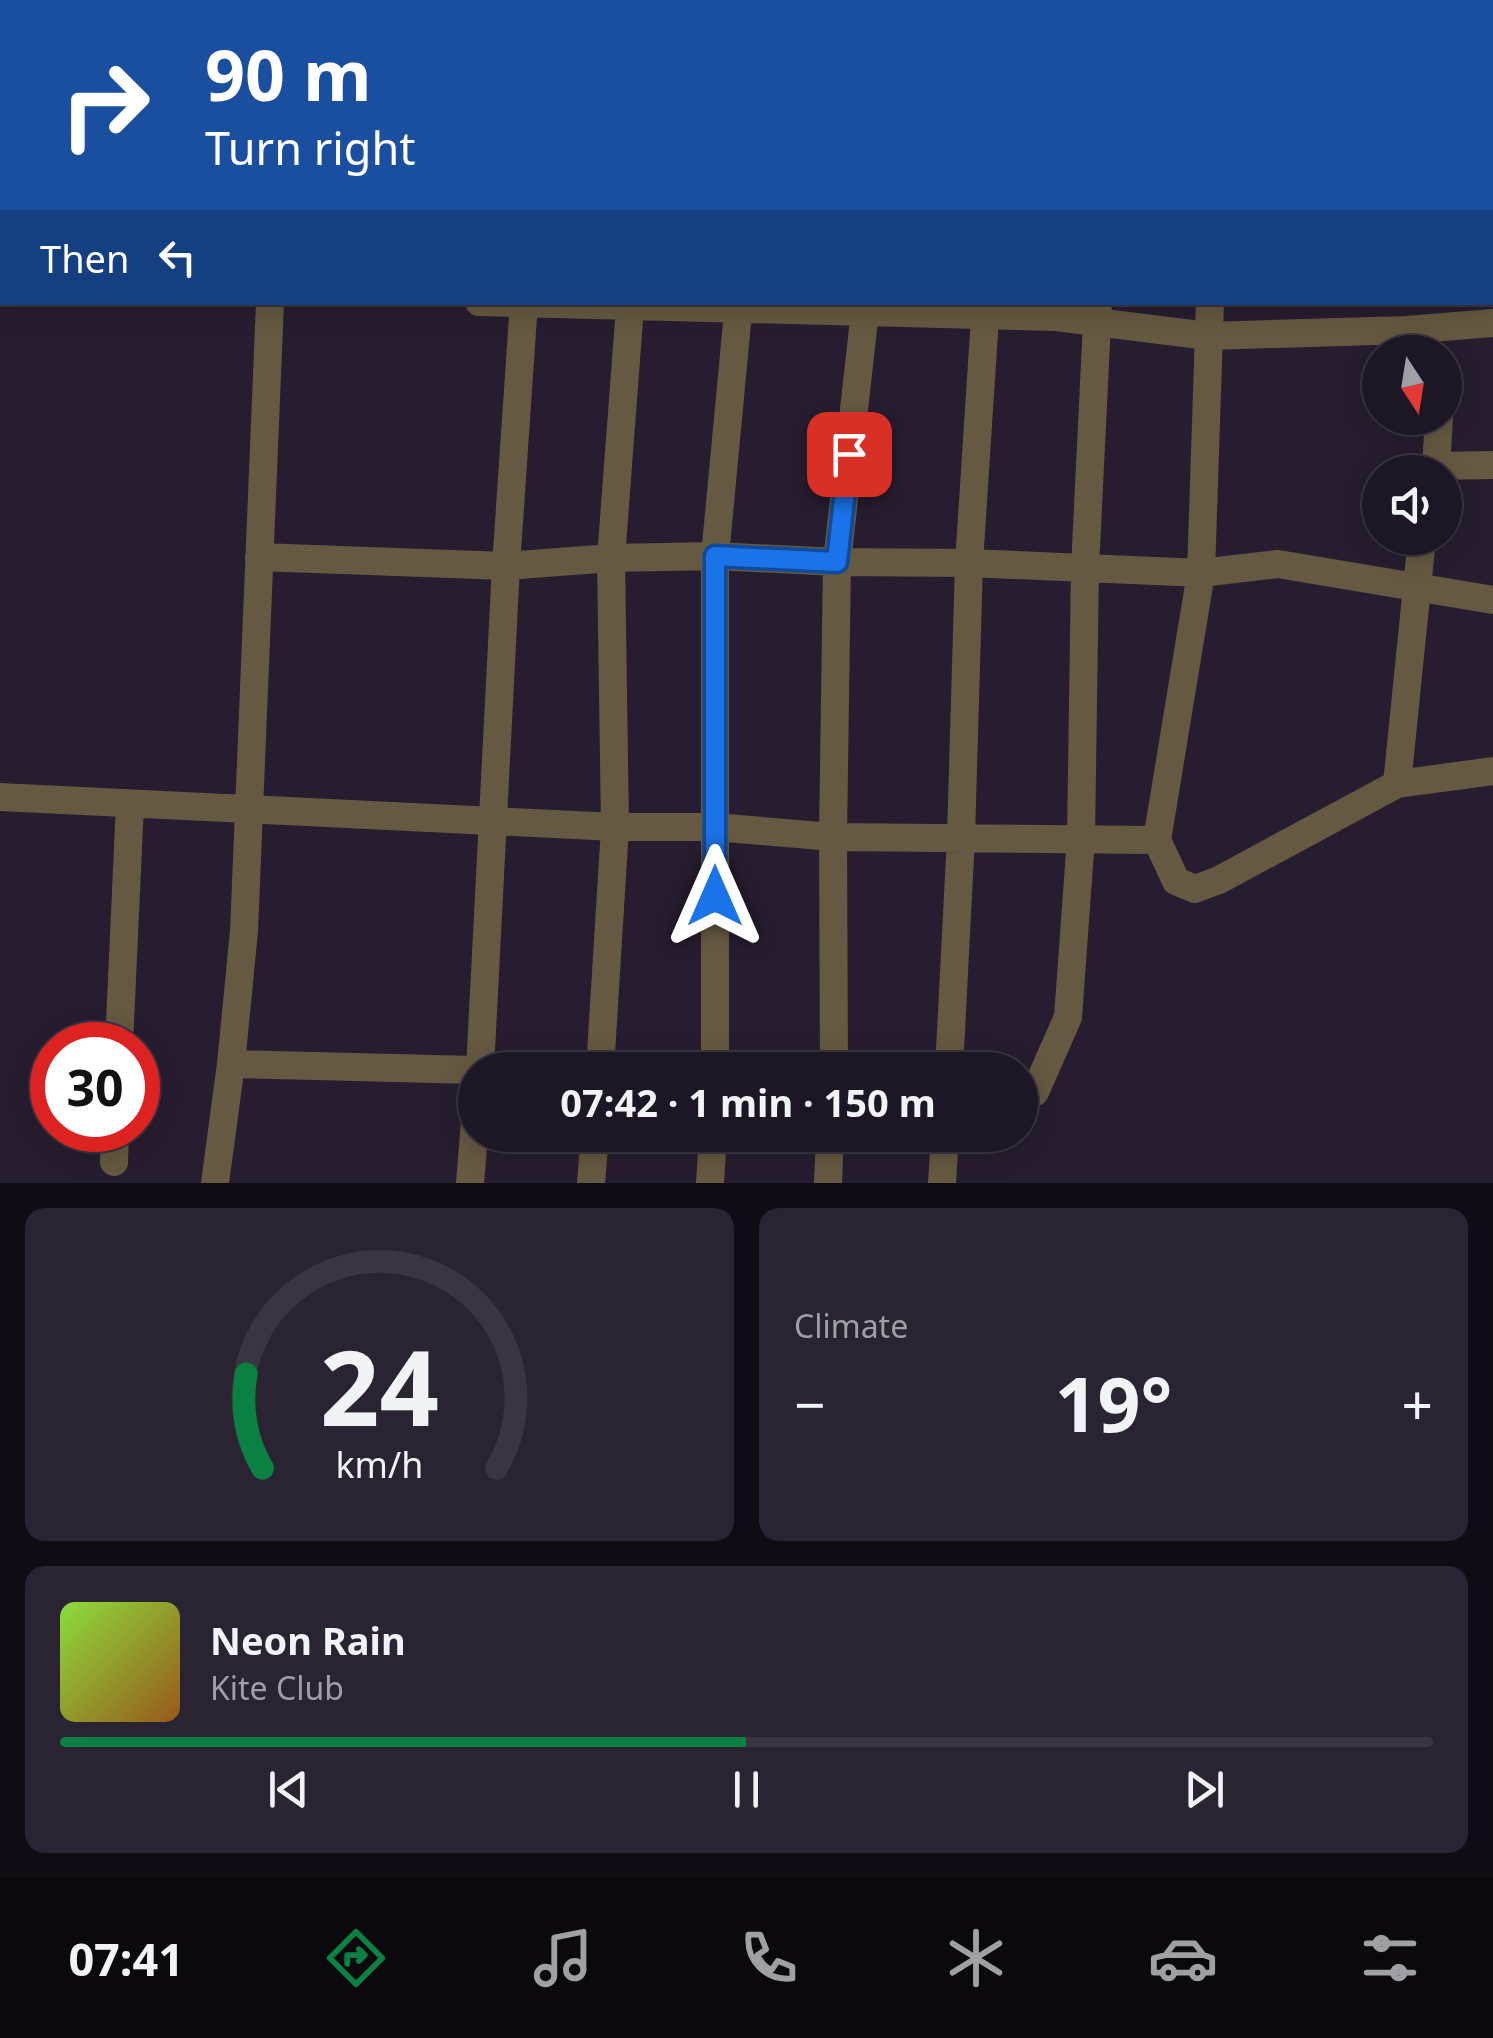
<!DOCTYPE html>
<meta charset="utf-8">
<style>
:root{--surface:#1d1624;--page:#2a2331;--text:#f1f3f6;--muted:#a09fa6;--line:#3b3541;--accent:#0b8043}
body{margin:0;font-family:"Noto Sans",sans-serif;background:var(--page);color:var(--text);height:100vh;display:flex;flex-direction:column;font-size:38px;white-space:nowrap}
*{box-sizing:border-box;margin:0}
p{font-size:32px;color:var(--muted)}
.icon{flex:none;width:55px;height:55px;fill:none;stroke:currentColor;stroke-width:2;stroke-linecap:round;stroke-linejoin:round}
.map{position:relative;height:1183px;overflow:hidden}
.side{display:flex;flex-direction:column;gap:25px;padding:25px;background:#100c14;flex:1}
.side>*{flex:none}
.guide{position:absolute;left:0px;top:0px;width:1495px;height:305px;box-shadow:0 5px 25px #0003,0 0 0 2px var(--line);background:#1a4fa0;color:#fff;overflow:hidden}
.needle{width:65px;rotate:168deg}
.controls{position:absolute;left:1362px;top:335px;display:grid;gap:20px}
.controls a{display:grid;place-items:center;width:100px;height:100px;border-radius:50%;background:var(--surface);box-shadow:0 5px 25px #0003,0 0 0 2px var(--line);font-size:50px}
.speed{position:absolute;left:30px;top:1022px;display:flex;gap:20px;font-size:50px;font-weight:700;text-align:center}
.speed>*{display:grid;place-content:center;width:130px;height:130px;border-radius:50%;background:var(--surface);box-shadow:0 5px 25px #0003,0 0 0 2px var(--line);line-height:1}
.speed .limit{border:15px solid #d22;background:#fff;color:#111}
.pin{position:absolute;display:grid;place-items:center;width:85px;height:85px;color:#fff;margin:-42px;border-radius:20px;box-shadow:0 5px 15px #0006}
.me{position:absolute;width:110px;margin:-55px;rotate:0deg;stroke-linejoin:round;filter:drop-shadow(0 0 8px #0008)}
.turn{display:flex;align-items:center;gap:35px;height:210px;padding:0 40px;font-size:45px}
.turn .icon{width:130px;height:130px;stroke-width:2.5}
.turn b{display:block;font-size:70px;line-height:85px}
.then{display:flex;align-items:center;height:95px;padding:0 40px;background:#0003;gap:20px;font-size:38px}
.big{font-size:75px;font-weight:700;line-height:1.1}
.side .widget{flex:1;display:flex;flex-direction:column;justify-content:center;gap:15px;min-width:0;padding:0 35px;border-radius:20px;background:var(--page)}
.side .dial{align-items:center;gap:0}
.dial svg{height:260px;overflow:visible;fill:none;stroke:var(--line);stroke-width:7;stroke-linecap:round;text-anchor:middle}
.dial text{fill:var(--text);stroke:none}
.song{display:flex;align-items:center;gap:30px}
.cover{width:120px;height:120px;border-radius:15px;background:linear-gradient(135deg,hsl(90 70% 55%),hsl(30 70% 35%))}
.played{height:10px;border-radius:5px;background:linear-gradient(90deg,var(--accent) 50%,var(--line) 50%)}
.keys{display:flex;justify-content:space-around;direction:ltr}
.heat{display:flex;justify-content:space-between;align-items:center;font-size:55px;direction:ltr}
.side .tiles{flex:1;display:grid;gap:25px;grid-template-columns:1fr 1fr}
.widget:last-child{grid-column:span 2}
.trip{position:absolute;left:458px;top:1052px;width:580px;height:100px;border-radius:50px;background:var(--surface);box-shadow:0 5px 25px #0003,0 0 0 2px var(--line);font-weight:700;line-height:100px;text-align:center}
.menu{display:flex;height:160px;justify-content:space-around;align-items:center;background:#0c090e;color:var(--muted)}
.menu .icon{width:70px;height:70px}
.menu .on{color:var(--accent)}
.menu b{font-size:45px;color:var(--text)}
.map>svg:first-child{display:block}
</style>
<div class="map">
<svg width="1493" height="1183" viewBox="0 0 1493 1183">
<rect width="100%" height="100%" fill="#271d30"/>
<g fill="none" stroke-linecap="round" stroke-linejoin="round">
<path stroke="#655941" stroke-width="28" d="M1086,0V2
M1221,0V2
M287,2V0
M0,137H2
M0,276H2
M479,302L1056,317L1208,336L1407,330L1493,323
M1210,302L1201,573L1157,840L1176,881L1195,889L1219,880L1397,784L1422,538
M1436,466L1493,465
M1430,472L1436,466L1439,418
M259,557L506,566L611,558L715,556L837,562L969,563L1201,573L1278,564L1493,600
M1397,784L1493,771
M0,797L615,827H715L833,837L1157,840
M119,1045L130,804
M231,1064L475,1070
M480,1070L506,566L524,302
M600,1070L615,827L611,558L630,307
M715,1070V556L739,302
M834,1070L833,837L837,562L866,302
M949,1070L961,837L969,563L986,302
M1020,1092H1035L1068,1017L1081,838L1085,568L1098,302
M114,1162L115,1130
M215,1183L231,1064L244,931L270,302
M470,1183L475,1122
M591,1183L595,1135
M710,1183L713,1135
M828,1183L830,1135
M942,1183L945,1135"/>
</g>
<g fill="none" stroke-linecap="round" stroke-linejoin="round">
<defs>
<path id="route" d="M715,896V556L837,562L849,454"/>
</defs>
<use href="#route" stroke="#114b97" stroke-width="25"/>
<use href="#route" stroke="#1a73e8" stroke-width="18"/>
</g>
</svg>
<div class="controls">
<a><svg class="needle" viewBox="-14 -14 28 28"><path d="M0-13l5 13h-10z" fill="#e53935"/><path d="M0 13l5-13h-10z" fill="#a09fa6"/></svg></a>
<a><svg class="icon" aria-label="sound" viewBox="0 0 24 24"><path d="M4 9h4l5-4v14l-5-4H4zM17 9q2 3 0 6"/></svg></a>
</div>
<div class="speed"><div class="limit">30</div></div>
<div class="pin" style="left:849px;top:454px;background:#d93025"><svg class="icon" aria-label="arrive" viewBox="0 0 24 24"><path d="M6 21V4h12l-3 4 3 4H6"/></svg></div>
<svg class="me" style="left:715px;top:896px" viewBox="-20 -20 40 40"><path d="M0-17L14 15 0 8-14 15z" fill="#1a73e8" stroke="#fff" stroke-width="4"/></svg>
<div class="trip">07:42 · 1 min · 150 m</div>
<div class="guide">
<div class="turn"><svg class="icon" aria-label="right" viewBox="0 0 24 24"><path d="M7 20v-9h11M14 6l5 5-5 5"/></svg><div><b>90 m</b>Turn right</div></div>
<div class="then">Then<svg class="icon" aria-label="left" viewBox="0 0 24 24"><path d="M17 20v-9H6M10 6l-5 5 5 5"/></svg></div>
</div>
</div>
<section class="side">
<div class="tiles">
<div class="widget dial"><svg viewBox="0 0 100 80">
<path d="M14 69A42 42 0 1 1 86 69"/>
<path d="M14 69A42 42 0 0 1 9 40" stroke="#0b8043"/>
<text x="50" y="56" font-size="32" font-weight="700">24</text>
<text x="50" y="72" font-size="11">km/h</text>
</svg></div>
<div class="widget"><p>Climate</p>
<div class="heat"><a>−</a><b class="big">19°</b><a>+</a></div>
</div>
<div class="widget">
<div class="song"><i class="cover"></i><div><b>Neon Rain</b><p>Kite Club</p></div></div>
<div class="played"></div>
<div class="keys"><svg class="icon" aria-label="previous" viewBox="0 0 24 24"><path d="M18 5L8 12l10 7zM5 5v14"/></svg><svg class="icon" aria-label="pause" viewBox="0 0 24 24"><path d="M8 5v14M16 5v14"/></svg><svg class="icon" aria-label="next" viewBox="0 0 24 24"><path d="M6 5l10 7-10 7zM19 5v14"/></svg></div>
</div>
</div>
</section>
<nav class="menu">
<b>07:41</b>
<svg class="icon on" aria-label="directions" viewBox="0 0 24 24"><path d="M12 3l9 9-9 9-9-9zM9 14v-3h6M13 9l2 2-2 2"/></svg>
<svg class="icon" aria-label="music" viewBox="0 0 24 24"><path d="M9 18V5l10-2v13"/><circle cx="6" cy="18" r="3"/><circle cx="16" cy="16" r="3"/></svg>
<svg class="icon" aria-label="phone" viewBox="0 0 24 24"><path d="M5 4h4l2 5-3 2q2 4 5 5l2-3 5 2v4C11 20 4 13 5 4z"/></svg>
<svg class="icon" aria-label="climate" viewBox="0 0 24 24"><path d="M12 3v18M4 7l16 10M4 17L20 7"/></svg>
<svg class="icon" aria-label="car" viewBox="0 0 24 24"><path d="M5 17H2v-5l4-1 3-4h7l3 4 3 1v5h-3M9 17h6M6 11h13"/><circle cx="7" cy="17" r="2"/><circle cx="17" cy="17" r="2"/></svg>
<svg class="icon" aria-label="filters" viewBox="0 0 24 24"><path d="M4 7h16M4 17h16"/><circle cx="9" cy="7" r="2"/><circle cx="15" cy="17" r="2"/></svg>
</nav>
